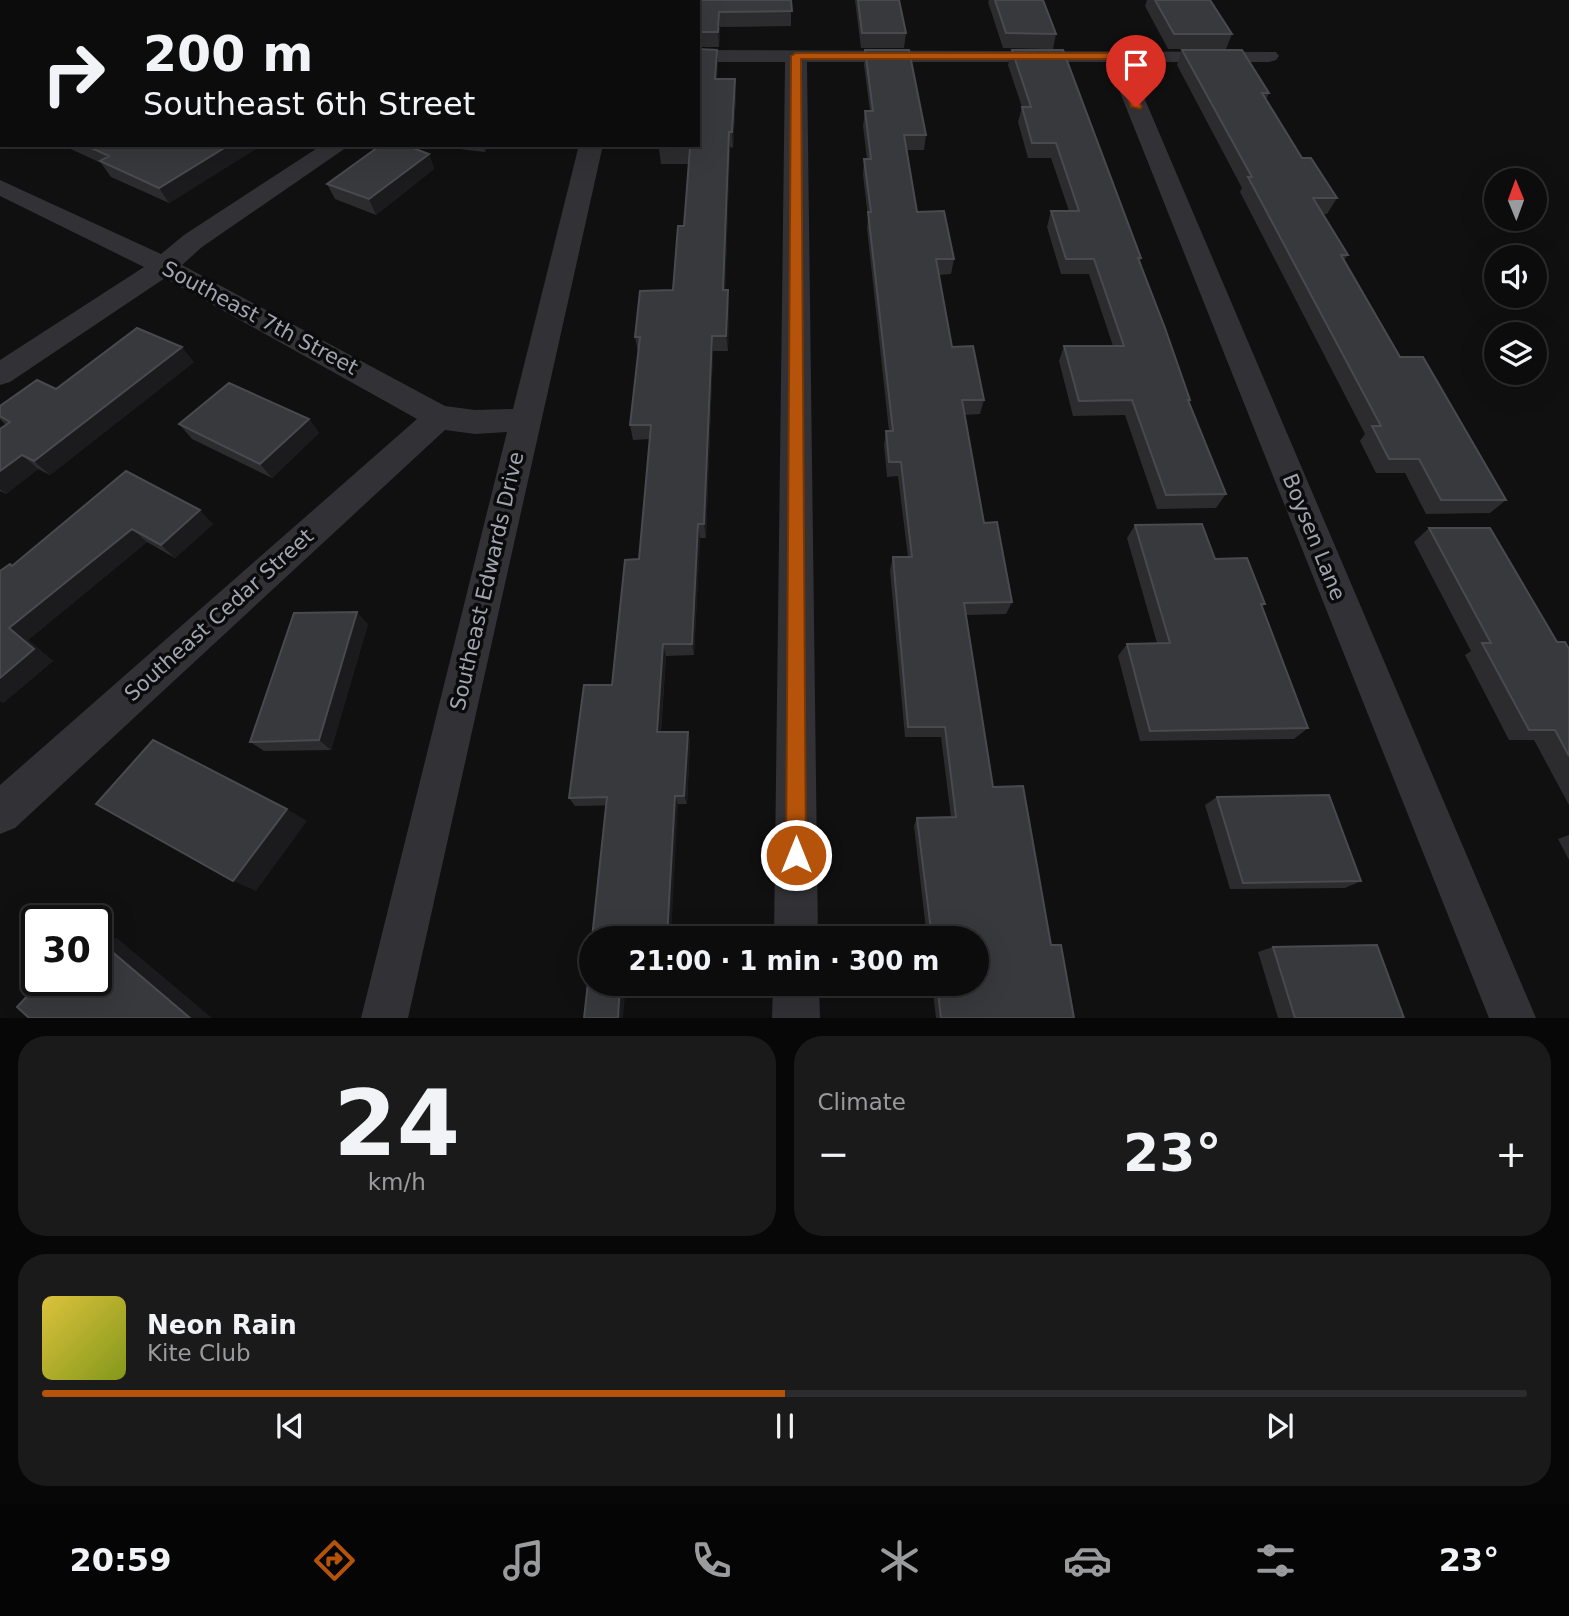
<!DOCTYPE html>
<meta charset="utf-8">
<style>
:root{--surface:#0c0c0d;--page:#1a1a1b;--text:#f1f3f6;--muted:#9a9b9d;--line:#2c2c2e;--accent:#b45309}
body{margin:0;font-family:"DejaVu Sans",sans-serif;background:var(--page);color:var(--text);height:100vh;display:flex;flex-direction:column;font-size:26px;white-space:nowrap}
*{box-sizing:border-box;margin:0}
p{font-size:23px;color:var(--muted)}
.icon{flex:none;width:38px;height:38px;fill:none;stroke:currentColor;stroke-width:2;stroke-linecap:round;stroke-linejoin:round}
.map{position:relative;height:1018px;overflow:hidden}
.panel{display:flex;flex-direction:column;gap:18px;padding:18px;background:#070707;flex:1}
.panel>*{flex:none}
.top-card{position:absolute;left:0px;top:0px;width:700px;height:147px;box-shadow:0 7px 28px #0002,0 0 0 2px var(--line);background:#0c0c0d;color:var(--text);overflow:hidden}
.needle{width:46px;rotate:359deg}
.fabs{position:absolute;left:1484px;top:168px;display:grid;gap:14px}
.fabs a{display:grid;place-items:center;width:63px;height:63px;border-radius:50%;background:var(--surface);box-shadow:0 7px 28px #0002,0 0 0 2px var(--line);font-size:35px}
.speed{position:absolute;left:21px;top:905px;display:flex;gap:14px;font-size:35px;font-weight:700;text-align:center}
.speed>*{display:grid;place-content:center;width:91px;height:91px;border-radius:50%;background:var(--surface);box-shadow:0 7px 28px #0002,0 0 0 2px var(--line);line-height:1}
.speed .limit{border:4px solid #111;border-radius:10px;background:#fff;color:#111}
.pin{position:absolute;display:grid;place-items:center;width:60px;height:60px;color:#fff;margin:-72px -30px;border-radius:50% 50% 50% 0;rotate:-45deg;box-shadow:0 0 7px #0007}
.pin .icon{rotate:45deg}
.me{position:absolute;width:77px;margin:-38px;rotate:0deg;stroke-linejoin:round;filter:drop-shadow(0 0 5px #0008)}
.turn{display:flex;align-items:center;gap:24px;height:147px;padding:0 28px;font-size:32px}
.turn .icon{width:91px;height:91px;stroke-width:2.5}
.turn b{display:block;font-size:49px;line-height:60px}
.big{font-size:52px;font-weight:800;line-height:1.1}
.panel .tile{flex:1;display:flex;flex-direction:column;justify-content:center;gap:10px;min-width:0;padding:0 24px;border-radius:28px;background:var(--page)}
.panel .dial{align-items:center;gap:0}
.dial b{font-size:91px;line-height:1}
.song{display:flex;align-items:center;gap:21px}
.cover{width:84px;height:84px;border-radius:10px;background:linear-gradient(135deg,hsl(50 70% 55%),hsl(70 70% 35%))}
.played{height:7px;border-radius:4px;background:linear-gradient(90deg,var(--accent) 50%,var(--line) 50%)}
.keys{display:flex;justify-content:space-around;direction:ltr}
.heat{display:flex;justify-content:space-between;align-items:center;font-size:38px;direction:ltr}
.panel .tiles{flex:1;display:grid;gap:18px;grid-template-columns:1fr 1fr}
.tile:last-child{grid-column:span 2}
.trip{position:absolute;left:579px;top:926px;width:410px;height:70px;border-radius:35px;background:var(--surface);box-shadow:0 7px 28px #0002,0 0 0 2px var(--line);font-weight:800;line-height:70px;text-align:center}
.menu{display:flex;height:112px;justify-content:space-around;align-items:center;background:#050505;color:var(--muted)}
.menu .icon{width:49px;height:49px}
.menu .on{color:var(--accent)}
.menu b{font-size:32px;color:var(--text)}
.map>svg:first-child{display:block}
</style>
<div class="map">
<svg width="1569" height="1018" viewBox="0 0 1569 1018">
<rect width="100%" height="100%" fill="#101011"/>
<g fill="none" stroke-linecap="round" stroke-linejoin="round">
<path fill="#313136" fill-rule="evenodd" d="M224,0H246L222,2Z
M616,0H636V2H616Z
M698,50L1276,52L1279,56L1276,60L1269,62H1129L1536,1018H1489L1108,62H807L818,938H774L785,62H698Z
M2,109V123L0,124V110Z
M322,145H350L202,247L182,265L445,406L475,410L513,409L579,145H603L408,1018H361L507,432L475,434L445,430L15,828L0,834V785L417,419L165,278L10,382L0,385V360L144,267L0,196V180L161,254L184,235Z
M773,984H819L820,1018H772Z"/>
</g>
<path fill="#2c2c2f" d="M791,0V26L720,27L719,47H698V2Z
M855,0H899L906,33L904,48H861Z
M989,0H1043L1056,34L1053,49L1003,48L988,2Z
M1147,0H1210L1232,34L1226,49H1168L1145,6Z
M717,50V79L736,94L733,148L730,147L725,290L729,305L728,351H713L706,538H700L694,655L666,656L661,732H688L690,742L687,804L575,806L569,798L612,685L639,559L650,439L633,440L630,425L639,352H638L635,337L673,290L684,226L689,164H661L659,148Z
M865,50L926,135L924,150H907L917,212L954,259L951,274L939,275L952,347L984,400L980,414L964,415L984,523L1012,602L1006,614L966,615L993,787L1051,945L1074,1018H936L932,984H976V938H927L914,826L917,818L951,817L941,737H905L890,570L893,557H908L898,476L887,477L884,445L886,431H889L867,228L868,217L863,175L864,159H867L863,126L865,111H870L864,65Z
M1012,50L1141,258L1140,262L1190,400L1189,402L1226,494L1216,508L1157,509L1125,415L1073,416L1059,361L1064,346H1113L1089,274H1061L1047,227L1051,211H1069L1051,158H1028L1018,122L1022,107L1008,65Z
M1182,50L1269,93L1266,99L1302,158L1337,198L1327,214H1322L1348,255L1344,260L1400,357L1506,500L1490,513L1426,514L1405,473H1376L1360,441L1365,434L1240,192L1242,188L1177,65Z
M62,145H262L169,203L111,177L101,163Z
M442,145H489L485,152L443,147Z
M429,154L434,169L376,215L335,199L327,184Z
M194,362L50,475L38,469L6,494L0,491V429L6,425L0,419V406L56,389Z
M309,419L319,433L272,478L192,439L179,424Z
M126,471L213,524L175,558L147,542L28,640L53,661L3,703L0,701V571L12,566Z
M1135,525L1215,559L1265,604L1262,607L1308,728L1294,739L1140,741L1118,656L1127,644L1157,643L1127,538Z
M1429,528L1557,642L1569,649V805L1534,740H1509L1465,655L1471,651L1414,542Z
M368,624L331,750L264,751L250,742Z
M1217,797L1361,881L1345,888L1230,889L1205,805Z
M1569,835V860L1558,839Z
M1273,947L1404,1018H1278L1258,952Z"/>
<path fill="#1b1b1d" d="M141,0H169L170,2H138Z
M471,0H492V2H468Z
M719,12L720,27L719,47L718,32Z
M717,50L718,65L717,94L715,79Z
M2,65V86L0,87V66Z
M735,79L736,94L733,148L732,132Z
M729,132L730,147L725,305L723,290Z
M229,145H262L169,203L159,188Z
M483,145H489L485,152Z
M429,154L434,169L376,215L369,199Z
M728,290L729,305L728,351L726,336Z
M712,336L713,351L706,538L704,524Z
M182,347L194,362L50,475L34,461Z
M309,419L319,433L272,478L260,464Z
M22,455L38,469L6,494L0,489V471Z
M200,510L213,524L175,558L161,545Z
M698,524L700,538L694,655L692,644Z
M132,529L147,542L28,640L53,661L3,703L0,701V678L9,628Z
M357,612L368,624L331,750L319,740Z
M663,644L666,656L660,742L657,732Z
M688,732L690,742L687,804L684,796Z
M675,796L678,804L671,938H667Z
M287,809L307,821L256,891L233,881Z
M96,933L118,939L212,1018H190L96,938Z
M620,984H626L623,1018H618Z"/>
<path fill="#38393d" stroke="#494a4f" stroke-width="2" d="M0,0H141L138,2H2V65L0,66Z
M264,0H471L468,2H261Z
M664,0H791L792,11L719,12L718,32H698V2H664Z
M858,0H899L906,33H862Z
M995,0H1043L1056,34L1006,33Z
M1155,0H1210L1232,34H1174Z
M698,49L717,50L715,79H735L732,132H729L723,290H728L726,336H712L704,524H698L692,644H663L657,732H688L684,796H675L667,938H592L607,797L569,798L584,685H612L625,560L639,559L651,425H630L640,337H635L640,291L673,290L678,226H684L690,148H659L660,145H698Z
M865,50H909L926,135H904L917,212L944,211L954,259H936L952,347L973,346L984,400H962L984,523L997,522L1012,602L964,603L993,787L1023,786L1051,945H1061L1074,1018H941L937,984H976V938H932L917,818L956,817L945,727H908L893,557H912L901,462H889L886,431H893L868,212H871L864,159H871L865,111H873Z
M1012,50H1063L1141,258H1138L1165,328L1190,400H1188L1226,494L1166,495L1132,400L1079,401L1064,346H1124L1094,259H1066L1051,211H1079L1056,143H1032L1022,107H1031Z
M1182,50H1242L1269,93H1262L1302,158H1311L1337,198H1313L1348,255H1341L1400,357H1423L1506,500H1441L1419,459H1389L1372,426H1381L1248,177H1252Z
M85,145H229L159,188L100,161L109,156Z
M381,145H405L429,154L369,199L327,184Z
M137,328L182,347L34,461L22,455L0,471V429L10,422L0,416V406L37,380L56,389Z
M229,383L309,419L260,464L179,424Z
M126,471L200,510L161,545L132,529L9,628L34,649L0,678V571L10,564L12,566Z
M1202,524L1215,559L1247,558L1265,604H1261L1308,728L1150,731L1127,644L1170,643L1135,525Z
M1429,528H1490L1557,642H1565L1569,649V756L1555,730H1529L1482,643H1491Z
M357,612L319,740L250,742L294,613Z
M153,740L287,809L233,881L96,804Z
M1329,795L1361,881L1243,883L1217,797Z
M96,938L190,1018H29L17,1007L42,980H96Z
M1377,945L1404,1018H1295L1273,947Z
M592,947V984H620L618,1018H584Z"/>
<path fill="#b45309" stroke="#753606" stroke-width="2" d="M1116,53L1121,56L1142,107L1140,109L1131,107L1112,59H801L806,855L803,863L796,866L789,863L786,855L791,56L796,53Z"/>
<g text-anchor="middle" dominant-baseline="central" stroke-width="7" stroke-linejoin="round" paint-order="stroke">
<g font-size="21" fill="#a1a4b1" stroke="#0b0b0c">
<text transform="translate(260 318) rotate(28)">Southeast 7th Street</text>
<text transform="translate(1314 537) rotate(68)">Boysen Lane</text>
<text transform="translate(487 581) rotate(-77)">Southeast Edwards Drive</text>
<text transform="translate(219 615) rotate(-42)">Southeast Cedar Street</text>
</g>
</g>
</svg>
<div class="fabs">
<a><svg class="needle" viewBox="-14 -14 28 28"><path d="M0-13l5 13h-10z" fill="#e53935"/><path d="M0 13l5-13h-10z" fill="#9a9b9d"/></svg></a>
<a><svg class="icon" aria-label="sound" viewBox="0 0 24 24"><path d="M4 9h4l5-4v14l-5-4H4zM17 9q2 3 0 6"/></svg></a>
<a><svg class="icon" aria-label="layers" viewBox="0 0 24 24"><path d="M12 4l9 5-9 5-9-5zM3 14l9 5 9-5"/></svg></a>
</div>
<div class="speed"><div class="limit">30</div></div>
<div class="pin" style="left:1136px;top:107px;background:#d93025"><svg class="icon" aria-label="arrive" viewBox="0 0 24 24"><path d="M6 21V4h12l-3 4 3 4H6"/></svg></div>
<svg class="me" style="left:796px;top:855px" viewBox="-20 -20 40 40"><circle r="17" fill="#b45309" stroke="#fff" stroke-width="3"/><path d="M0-11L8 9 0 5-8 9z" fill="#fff"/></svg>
<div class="trip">21:00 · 1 min · 300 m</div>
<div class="top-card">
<div class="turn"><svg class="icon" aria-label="right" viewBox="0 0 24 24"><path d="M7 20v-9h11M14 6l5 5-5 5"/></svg><div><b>200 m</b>Southeast 6th Street</div></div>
</div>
</div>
<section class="panel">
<div class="tiles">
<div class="tile dial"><b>24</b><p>km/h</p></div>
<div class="tile"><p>Climate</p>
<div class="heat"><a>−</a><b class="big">23°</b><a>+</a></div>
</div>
<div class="tile">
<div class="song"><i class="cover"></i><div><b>Neon Rain</b><p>Kite Club</p></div></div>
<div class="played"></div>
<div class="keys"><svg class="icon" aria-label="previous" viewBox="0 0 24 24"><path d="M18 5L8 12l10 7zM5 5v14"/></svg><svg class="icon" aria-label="pause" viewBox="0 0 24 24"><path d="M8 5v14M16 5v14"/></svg><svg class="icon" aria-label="next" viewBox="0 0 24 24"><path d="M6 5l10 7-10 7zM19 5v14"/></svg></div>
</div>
</div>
</section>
<nav class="menu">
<b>20:59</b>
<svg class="icon on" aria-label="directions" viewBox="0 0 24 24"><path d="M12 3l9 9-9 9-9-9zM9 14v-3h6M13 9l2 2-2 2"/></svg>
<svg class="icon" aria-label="music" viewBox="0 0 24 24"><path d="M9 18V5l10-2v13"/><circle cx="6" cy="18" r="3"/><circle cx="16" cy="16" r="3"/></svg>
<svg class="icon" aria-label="phone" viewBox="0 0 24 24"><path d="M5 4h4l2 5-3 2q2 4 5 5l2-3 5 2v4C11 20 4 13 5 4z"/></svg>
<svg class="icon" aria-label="climate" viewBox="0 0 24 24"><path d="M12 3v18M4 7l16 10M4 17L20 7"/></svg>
<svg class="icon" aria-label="car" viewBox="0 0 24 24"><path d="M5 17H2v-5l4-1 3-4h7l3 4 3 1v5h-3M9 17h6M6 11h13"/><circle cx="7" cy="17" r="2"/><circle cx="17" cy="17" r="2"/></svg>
<svg class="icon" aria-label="filters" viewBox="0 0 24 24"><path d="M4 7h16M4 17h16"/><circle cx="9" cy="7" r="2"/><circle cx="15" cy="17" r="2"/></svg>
<b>23°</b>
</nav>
